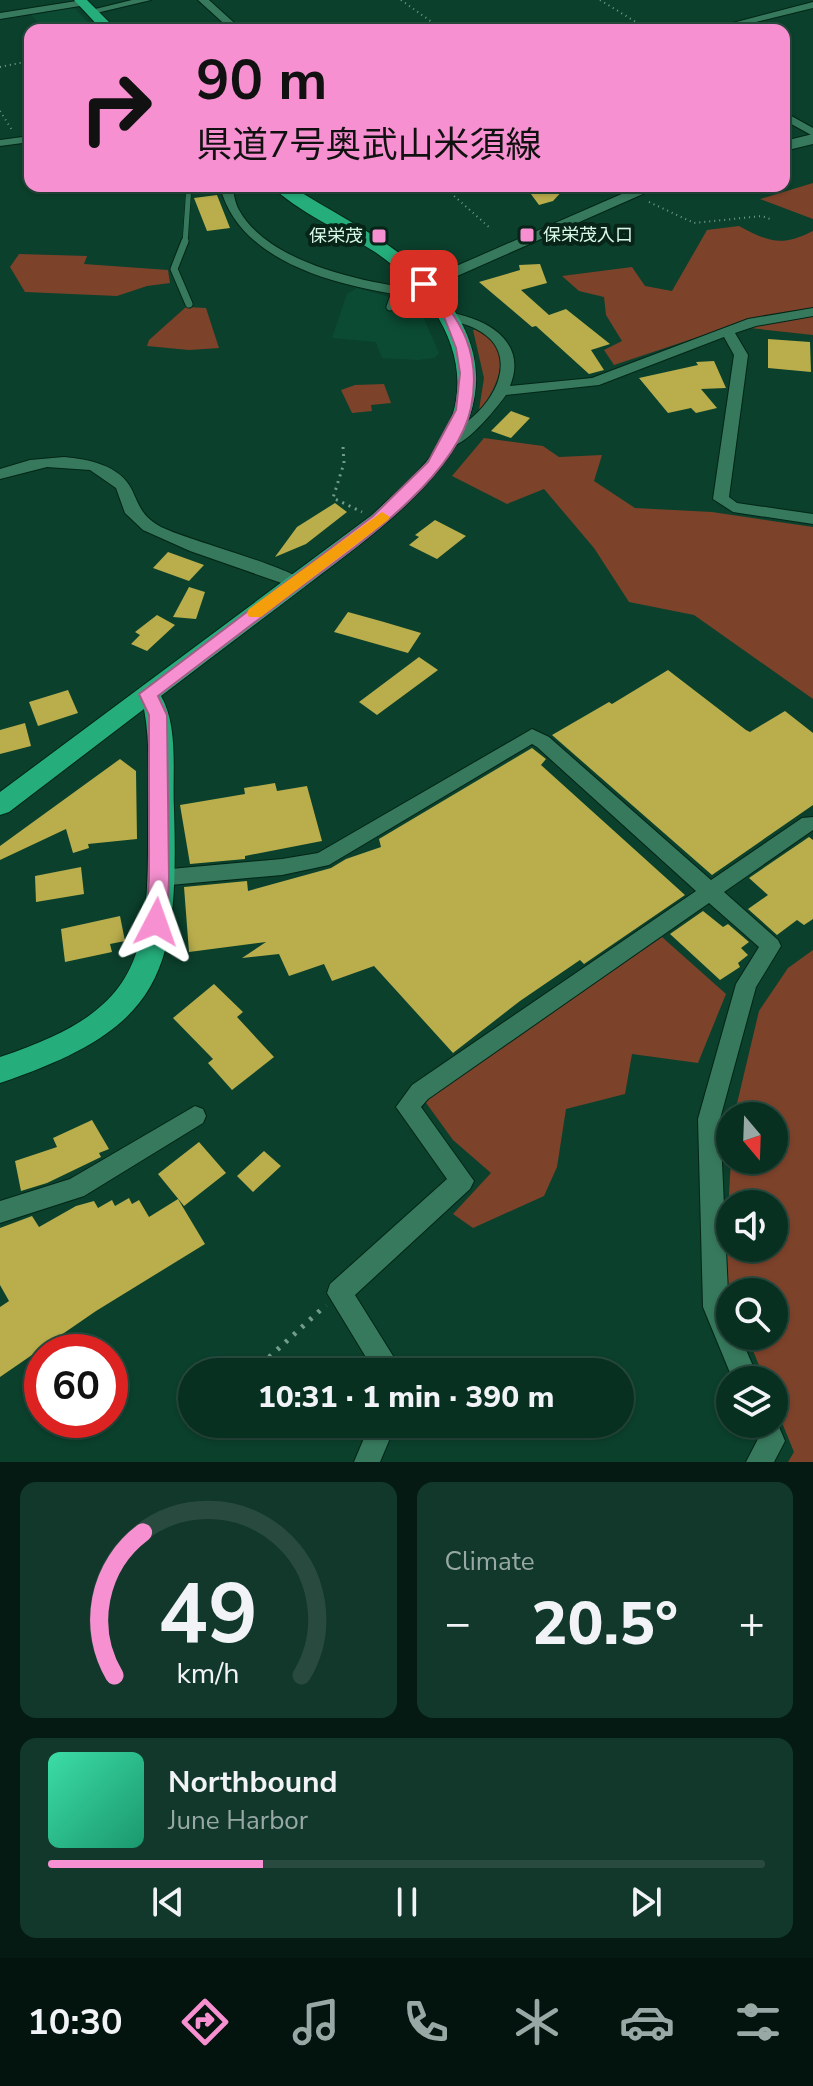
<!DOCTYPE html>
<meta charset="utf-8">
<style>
:root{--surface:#083021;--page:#11382a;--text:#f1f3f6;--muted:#98a9a5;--line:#294b3f;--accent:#f690d0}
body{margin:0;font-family:"Nunito Sans","Noto Sans JP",sans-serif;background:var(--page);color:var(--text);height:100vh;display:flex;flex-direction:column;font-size:30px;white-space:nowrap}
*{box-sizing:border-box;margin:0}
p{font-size:26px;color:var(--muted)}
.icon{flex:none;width:44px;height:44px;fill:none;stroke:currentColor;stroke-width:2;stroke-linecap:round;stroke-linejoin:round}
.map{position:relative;height:1462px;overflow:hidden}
.side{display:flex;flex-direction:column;gap:20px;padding:20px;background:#041a12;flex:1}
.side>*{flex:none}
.guide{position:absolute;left:24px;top:24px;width:766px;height:168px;border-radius:16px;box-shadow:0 2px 6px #0004,0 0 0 2px var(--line);background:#f690d0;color:#111;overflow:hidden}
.needle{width:52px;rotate:161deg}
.buttons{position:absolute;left:716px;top:1102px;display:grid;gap:16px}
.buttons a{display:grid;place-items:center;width:72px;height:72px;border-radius:50%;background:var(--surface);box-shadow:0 2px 6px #0004,0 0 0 2px var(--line);font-size:40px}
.speed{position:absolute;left:24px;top:1334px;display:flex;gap:16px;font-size:40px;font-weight:700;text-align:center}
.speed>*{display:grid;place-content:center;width:104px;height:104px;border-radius:50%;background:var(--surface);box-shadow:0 2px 6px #0004,0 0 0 2px var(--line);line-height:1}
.speed .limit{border:12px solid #d22;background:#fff;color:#111}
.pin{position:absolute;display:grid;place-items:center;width:68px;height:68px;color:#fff;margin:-34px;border-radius:16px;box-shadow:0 4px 12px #0006}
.me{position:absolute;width:88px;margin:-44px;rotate:4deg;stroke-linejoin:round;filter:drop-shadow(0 0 6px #0008)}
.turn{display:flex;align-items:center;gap:28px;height:168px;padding:0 40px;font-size:36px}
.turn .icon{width:104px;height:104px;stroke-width:2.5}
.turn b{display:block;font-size:56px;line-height:68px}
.big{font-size:60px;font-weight:800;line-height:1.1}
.side .widget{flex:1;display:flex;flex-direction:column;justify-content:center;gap:12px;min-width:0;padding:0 28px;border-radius:16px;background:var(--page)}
.side .dial{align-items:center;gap:0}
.dial svg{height:208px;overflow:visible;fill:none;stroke:var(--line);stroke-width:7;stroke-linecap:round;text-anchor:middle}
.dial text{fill:var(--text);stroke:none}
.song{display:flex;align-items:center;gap:24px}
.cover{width:96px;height:96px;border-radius:12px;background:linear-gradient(135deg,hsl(160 70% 55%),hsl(160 70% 35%))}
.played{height:8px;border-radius:4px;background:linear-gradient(90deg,var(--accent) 30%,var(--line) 30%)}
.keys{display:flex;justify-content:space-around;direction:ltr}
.heat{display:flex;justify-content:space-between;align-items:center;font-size:44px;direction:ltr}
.side .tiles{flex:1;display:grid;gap:20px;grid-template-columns:1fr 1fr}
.widget:last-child{grid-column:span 2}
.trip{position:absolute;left:178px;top:1358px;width:456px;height:80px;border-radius:40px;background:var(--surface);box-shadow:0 2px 6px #0004,0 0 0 2px var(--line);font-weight:800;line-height:80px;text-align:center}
.tabs{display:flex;height:128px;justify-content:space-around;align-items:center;background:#03130d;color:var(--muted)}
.tabs .icon{width:56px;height:56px}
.tabs .current{color:var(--accent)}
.tabs b{font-size:36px;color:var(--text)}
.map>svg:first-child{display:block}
</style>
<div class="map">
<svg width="813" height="1462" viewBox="0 0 813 1462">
<rect width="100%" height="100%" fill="#0b402c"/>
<path fill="#0b4b34" d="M73,7L96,30H46L29,13Z
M357,288L418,305L439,353L434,358L417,360L382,358L376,342L332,338L347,294Z"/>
<path fill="#7d422a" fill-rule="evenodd" d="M813,183V219L760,199Z
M739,226C769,242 781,247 813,231V335L731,326L614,365L604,350L622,341L606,315L604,297L579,291L562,276L632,267L645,286L672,291L707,230Z
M19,254L87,256L84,264L168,270L170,283L147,286L117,296L25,292L10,267Z
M186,307L206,308L219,348L189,350L147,346L149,340Z
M481,329C486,335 494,341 498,349C506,368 492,396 479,410L484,378L473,330Z
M384,384L391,403L371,405L372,411L352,413L341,390L355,385Z
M484,438L543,446L559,457L602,455L594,481L635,508L712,512L813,527V699L694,615L629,602L594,548L544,489L507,504L452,476Z
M662,937L726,994L698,1063L632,1054L625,1094L566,1109L557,1167L544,1196L473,1228L453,1214L491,1173L453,1140L424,1100Z
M813,950V1462H788L794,1452L774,1403V1380H765L747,1336H774V1292L730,1294L724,1281L731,1160H774V1116H734L759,1011L788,968ZM730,1204H774V1248H730Z"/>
<path fill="#b9ad4c" d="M525,186H567L553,201L539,205Z
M217,195L230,228L207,231L194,198Z
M540,264L547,283L521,290L549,315L566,309L610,344L591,350L604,370L589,374L536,326L532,327L479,282L520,270L519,265Z
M768,339L810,342L811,372L768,368Z
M714,361L726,388L701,389L717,408L696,413L691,408L668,413L639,378L698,365L696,362Z
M511,411L530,418L511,438L491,431Z
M335,503L347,512L306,544L275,557L297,527Z
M435,520L466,536L437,559L409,545L419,537L415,535Z
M168,552L204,565L189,581L153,568Z
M189,587L205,592L196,619L173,617Z
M348,612L384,622L421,633L408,653L334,632Z
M157,615L175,625L147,651L131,644L140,635L135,632Z
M419,657L438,670L377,715L359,702Z
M668,670L746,730L750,732L785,711L813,733V805L712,875L552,735L609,702L612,704Z
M68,690L78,713L38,726L29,702Z
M25,723L31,746L0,754V730Z
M532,748L546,759L541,765L685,895L584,964L580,960L520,1001L453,1053L374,966L332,981L324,964L289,976L279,954L242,958L266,942L189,952L184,887L247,881L248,891L331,868L346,859L381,847L379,839Z
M120,759L136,771L137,839L88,844L89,848L73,853L66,829L0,860V846Z
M275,783L277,791L307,786L322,841L245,856V859L190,864L180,805L245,794L244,788Z
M809,837L813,840V919L804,925L797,920L777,935L748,909L768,895L749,878Z
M81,867L84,894L36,902L35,876Z
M703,911L723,927L728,924L749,942L741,948L748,955L738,963L740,967L720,980L670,934Z
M120,916L125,941L110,944L112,952L65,962L61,929Z
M214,984L243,1012L237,1017L274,1057L232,1090L208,1063L213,1059L173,1018Z
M92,1120L109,1149L99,1153L101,1157L47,1183L21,1191L15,1161L57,1147L53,1138Z
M199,1142L226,1173L184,1206L158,1174Z
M264,1151L281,1166L253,1192L237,1176Z
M129,1198L132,1204L139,1200L149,1217L178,1199L205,1244L96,1311L0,1377V1307L9,1301L0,1285V1228L32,1216L39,1227L76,1206L94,1201L98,1208L112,1200L115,1206Z"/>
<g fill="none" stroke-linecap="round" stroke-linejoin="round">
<defs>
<path id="lane-far1" d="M185,243L189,186"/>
<path id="lane" d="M185,241L174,269L189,304
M390,307L396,290"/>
<path id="street" d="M83,0L86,1V5L0,19V13Z
M132,0H151L92,14L87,11Z
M198,0H209L242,30H231Z
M813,2V8L723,30H706Z
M784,112L813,128V136L784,120Z
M30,136V142L0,146V140Z
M220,186H232C234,194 235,203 239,210C270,266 375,285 433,291L440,295L433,299C359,291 240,270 220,186Z
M813,308V316L756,326L735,333L748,355L729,497L737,503L813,514V524L733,512L713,499L734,355L724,337L599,385L506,395C494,411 463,451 442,448L440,445C451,433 466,424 478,412C503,387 514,348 476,329C467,324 456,322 446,319V313C455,312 463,316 471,318C503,329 524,352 510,386L592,378L748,319Z
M64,457C88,459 120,465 132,490C140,508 143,517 161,527C190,541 291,567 304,582L296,587L290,586L190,551L143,530L125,513L116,488L90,470L47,467L0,479V469L30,460Z
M532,729L549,737L711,880L802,818L813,817V830L724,892L778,940L781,946L756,987L720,1119L730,1336H740L759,1380H733L703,1307L698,1119L736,984L759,947L709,903L428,1099L421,1107L474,1181L470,1189L355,1295L403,1372H375L327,1293L330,1284L447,1179L396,1107L412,1085L696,891L537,747L532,744L329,865L282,875L159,886L152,884L149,878L152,872L159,870L282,859L318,853Z
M195,1106L203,1109L206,1116L203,1123L84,1196L0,1223V1201L70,1179Z
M774,1415L785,1441L774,1462H746L758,1439L752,1424H774Z
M370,1424H396L380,1462H354Z"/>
<path id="secondary" d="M813,134V144L784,151V141Z
M640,186H661L430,288H418L415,284Z"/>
<path id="primary" d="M74,0H87L117,30H102Z
M272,186H291C337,216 392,240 431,281C550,409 407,509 311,582C261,620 211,658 161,696C179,727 172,774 174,809C179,974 163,1028 0,1083V1057C139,1011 149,962 148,826C148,788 151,746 144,709L9,812L0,815V792L372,515C395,493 422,472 439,444C485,371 438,295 375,252C346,233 294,210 272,186Z"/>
</defs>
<use href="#lane-far1" stroke="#012517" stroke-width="6"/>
<use href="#lane" stroke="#012517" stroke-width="9"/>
<use href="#street" stroke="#012517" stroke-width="2"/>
<use href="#secondary" stroke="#012517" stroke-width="2"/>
<use href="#primary" stroke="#012517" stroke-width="2"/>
<path stroke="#729d8a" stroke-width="2" stroke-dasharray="1 4" stroke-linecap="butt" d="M401,0L443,30
M600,0L649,30
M0,67L30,61
M0,111L12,130
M443,186L490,228
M649,202L694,223L762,216L770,219"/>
<path stroke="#729d8a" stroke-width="3" stroke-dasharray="2 5" stroke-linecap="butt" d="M343,447L344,463L333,498L362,512"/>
<path stroke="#729d8a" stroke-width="5" stroke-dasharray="3 8" stroke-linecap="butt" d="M253,1372L326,1305"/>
<use href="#lane-far1" stroke="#37795c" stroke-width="5"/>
<use href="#lane" stroke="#37795c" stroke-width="7"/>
<use href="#street" fill="#37795c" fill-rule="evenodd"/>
<use href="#secondary" fill="#37795c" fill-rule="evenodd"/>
<use href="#primary" fill="#25ae7c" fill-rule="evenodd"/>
</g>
<path fill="#f690d0" stroke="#a05e87" stroke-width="2" d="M419,282H428C462,321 482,354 471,408C455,482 346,553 288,597C245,630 201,663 158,696L167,715L169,878L167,922L164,928L156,930L149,928L146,922L149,878V715L139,694L373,516L428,462L456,410L460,373L456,348L444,317L419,287Z"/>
<path fill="#f59e0b" d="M382,512L390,517L388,520L261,617H249L247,613L249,609Z"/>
<g fill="#f690d0" stroke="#082418" stroke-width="3">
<rect x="519" y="227" width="16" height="16" rx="4"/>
<rect x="371" y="228" width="16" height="16" rx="4"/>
</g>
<g text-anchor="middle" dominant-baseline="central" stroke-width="8" stroke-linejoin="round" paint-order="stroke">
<g font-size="18" fill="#d9f9e8" stroke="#082418" text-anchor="start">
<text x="543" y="235">保栄茂入口</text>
<text x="363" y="236" text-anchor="end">保栄茂</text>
</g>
</g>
</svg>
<div class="buttons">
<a><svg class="needle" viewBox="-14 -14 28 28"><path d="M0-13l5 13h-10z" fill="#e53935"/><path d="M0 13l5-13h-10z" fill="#98a9a5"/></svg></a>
<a><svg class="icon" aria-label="sound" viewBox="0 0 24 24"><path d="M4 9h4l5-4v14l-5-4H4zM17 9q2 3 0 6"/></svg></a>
<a><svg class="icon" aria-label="search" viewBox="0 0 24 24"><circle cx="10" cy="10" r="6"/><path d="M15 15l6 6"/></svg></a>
<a><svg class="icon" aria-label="layers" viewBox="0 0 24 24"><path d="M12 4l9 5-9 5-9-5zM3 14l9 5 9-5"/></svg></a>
</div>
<div class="speed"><div class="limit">60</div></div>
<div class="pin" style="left:424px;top:284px;background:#d93025"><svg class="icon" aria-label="arrive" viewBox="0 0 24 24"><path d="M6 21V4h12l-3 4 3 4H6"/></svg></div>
<svg class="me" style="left:156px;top:922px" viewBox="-20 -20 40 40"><path d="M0-17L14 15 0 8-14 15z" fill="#f690d0" stroke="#fff" stroke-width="4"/></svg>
<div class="trip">10:31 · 1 min · 390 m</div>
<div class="guide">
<div class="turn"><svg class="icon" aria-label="right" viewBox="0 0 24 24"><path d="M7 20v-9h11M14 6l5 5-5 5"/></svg><div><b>90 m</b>県道7号奥武山米須線</div></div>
</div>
</div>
<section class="side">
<div class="tiles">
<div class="widget dial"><svg viewBox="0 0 100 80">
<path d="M14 69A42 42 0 1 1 86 69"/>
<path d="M14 69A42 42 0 0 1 25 14" stroke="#f690d0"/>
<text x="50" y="56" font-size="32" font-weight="700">49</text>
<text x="50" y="72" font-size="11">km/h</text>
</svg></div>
<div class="widget"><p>Climate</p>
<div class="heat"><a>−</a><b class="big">20.5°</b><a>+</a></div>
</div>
<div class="widget">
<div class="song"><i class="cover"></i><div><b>Northbound</b><p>June Harbor</p></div></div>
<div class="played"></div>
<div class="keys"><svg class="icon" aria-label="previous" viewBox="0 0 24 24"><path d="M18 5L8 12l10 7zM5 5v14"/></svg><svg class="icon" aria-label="pause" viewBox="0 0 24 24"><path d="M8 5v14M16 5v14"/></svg><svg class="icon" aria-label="next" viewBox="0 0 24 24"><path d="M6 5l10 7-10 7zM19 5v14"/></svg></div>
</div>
</div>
</section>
<nav class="tabs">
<b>10:30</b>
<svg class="icon current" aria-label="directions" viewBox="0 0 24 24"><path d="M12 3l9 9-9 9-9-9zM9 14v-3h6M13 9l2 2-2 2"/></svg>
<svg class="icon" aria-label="music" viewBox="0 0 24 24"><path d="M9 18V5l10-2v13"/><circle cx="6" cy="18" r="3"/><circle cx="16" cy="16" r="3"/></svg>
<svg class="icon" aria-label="phone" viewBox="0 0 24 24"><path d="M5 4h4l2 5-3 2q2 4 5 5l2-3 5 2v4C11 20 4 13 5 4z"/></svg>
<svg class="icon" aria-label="climate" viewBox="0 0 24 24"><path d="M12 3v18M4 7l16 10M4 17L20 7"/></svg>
<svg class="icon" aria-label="car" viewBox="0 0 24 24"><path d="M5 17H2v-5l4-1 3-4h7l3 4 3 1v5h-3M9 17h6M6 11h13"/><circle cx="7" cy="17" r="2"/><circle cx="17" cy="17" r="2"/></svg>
<svg class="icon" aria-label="filters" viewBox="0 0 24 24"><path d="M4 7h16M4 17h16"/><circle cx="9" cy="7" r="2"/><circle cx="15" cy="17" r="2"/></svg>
</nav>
